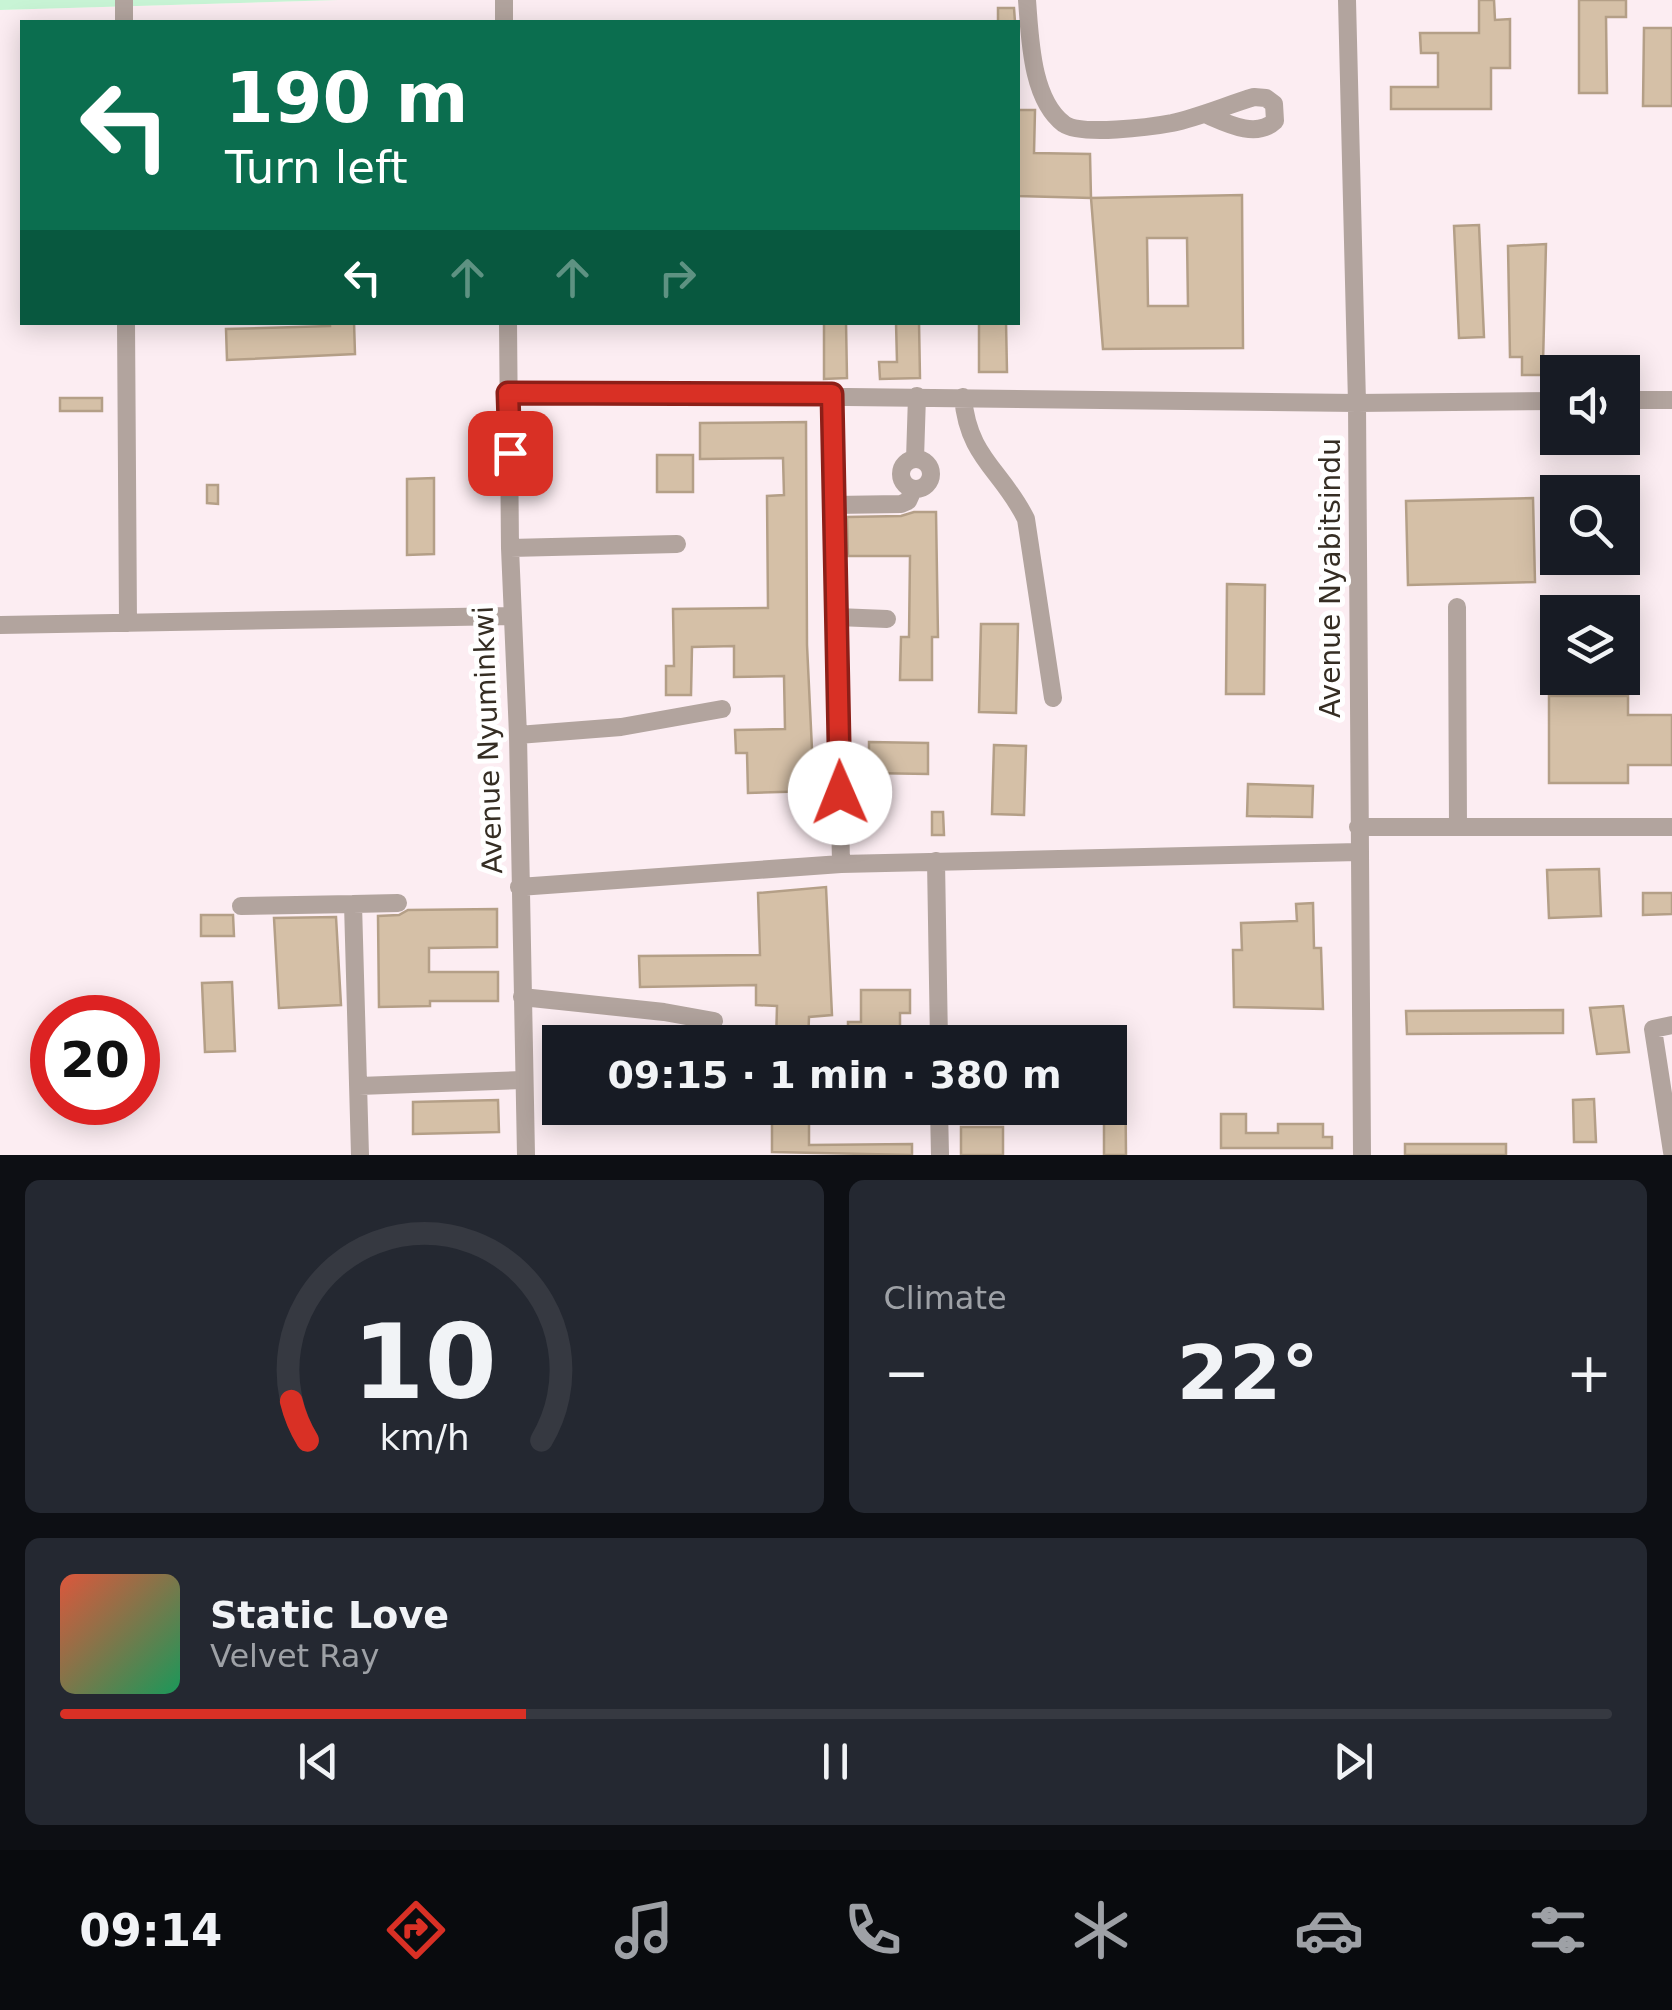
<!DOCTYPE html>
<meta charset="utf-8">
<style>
:root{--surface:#171b24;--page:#242831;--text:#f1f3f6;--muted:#9ea1a6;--line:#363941;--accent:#d93025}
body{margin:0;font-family:"DejaVu Sans",sans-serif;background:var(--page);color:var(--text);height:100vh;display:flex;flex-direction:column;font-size:38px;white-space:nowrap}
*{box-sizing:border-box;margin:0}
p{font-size:32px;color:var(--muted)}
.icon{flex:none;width:55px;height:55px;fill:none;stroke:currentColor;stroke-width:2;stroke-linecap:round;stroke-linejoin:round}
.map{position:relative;height:1155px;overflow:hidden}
.drawer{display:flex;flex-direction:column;gap:25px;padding:25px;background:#0d0f14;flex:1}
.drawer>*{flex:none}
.hud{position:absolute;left:20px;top:20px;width:1000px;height:305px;border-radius:0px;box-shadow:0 5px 25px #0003;background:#0b6e4f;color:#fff;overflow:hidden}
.fabs{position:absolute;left:1540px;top:355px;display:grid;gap:20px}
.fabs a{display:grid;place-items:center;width:100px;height:100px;border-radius:0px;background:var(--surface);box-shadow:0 5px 25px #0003;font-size:50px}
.speed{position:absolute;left:30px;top:995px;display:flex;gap:20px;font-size:50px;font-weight:700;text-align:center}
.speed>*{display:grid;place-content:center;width:130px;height:130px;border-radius:50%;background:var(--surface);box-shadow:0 5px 25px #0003;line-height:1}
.speed .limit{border:15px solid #d22;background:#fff;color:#111}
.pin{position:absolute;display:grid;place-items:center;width:85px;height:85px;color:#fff;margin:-42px;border-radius:20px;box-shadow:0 5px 15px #0006}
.me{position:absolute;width:110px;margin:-55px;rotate:359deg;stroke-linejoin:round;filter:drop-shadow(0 0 8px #0008)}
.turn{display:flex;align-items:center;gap:35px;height:210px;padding:0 40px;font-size:45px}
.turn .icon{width:130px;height:130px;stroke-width:2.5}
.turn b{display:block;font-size:70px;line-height:85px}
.lanes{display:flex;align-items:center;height:95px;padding:0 40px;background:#0003;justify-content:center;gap:50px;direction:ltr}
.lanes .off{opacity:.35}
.big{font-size:75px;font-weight:800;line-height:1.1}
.drawer .widget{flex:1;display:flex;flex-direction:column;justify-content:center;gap:15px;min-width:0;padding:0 35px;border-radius:15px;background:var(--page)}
.drawer .dial{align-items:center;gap:0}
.dial svg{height:260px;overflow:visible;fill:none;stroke:var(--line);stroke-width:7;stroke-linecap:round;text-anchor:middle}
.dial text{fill:var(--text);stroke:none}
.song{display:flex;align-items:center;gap:30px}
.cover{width:120px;height:120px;border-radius:15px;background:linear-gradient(135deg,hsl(10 70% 55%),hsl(150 70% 35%))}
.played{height:10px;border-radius:5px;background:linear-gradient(90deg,var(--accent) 30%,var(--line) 30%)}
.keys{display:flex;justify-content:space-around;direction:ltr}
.heat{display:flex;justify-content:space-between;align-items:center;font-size:55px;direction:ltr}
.drawer .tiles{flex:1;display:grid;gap:25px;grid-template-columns:1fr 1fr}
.widget:last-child{grid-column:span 2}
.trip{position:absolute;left:542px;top:1025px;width:585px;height:100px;border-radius:0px;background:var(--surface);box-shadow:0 5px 25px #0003;font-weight:800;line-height:100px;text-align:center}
.menu{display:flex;height:160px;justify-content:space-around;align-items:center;background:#090b0e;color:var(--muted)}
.menu .icon{width:70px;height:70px}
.menu .active{color:var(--accent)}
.menu b{font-size:45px;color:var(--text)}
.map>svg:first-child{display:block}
</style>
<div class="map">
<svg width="1672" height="1155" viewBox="0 0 1672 1155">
<rect width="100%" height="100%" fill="#fffbf5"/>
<path fill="#fcedf2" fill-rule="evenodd" d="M338,0H1672V1155H0V10ZM22,22H1018V322H22ZM1558,372H1622V438H1558ZM1558,492H1622V558H1558ZM1558,612H1622V678H1558ZM52,1018H138V1102H52ZM560,1042H1110V1108H560Z"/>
<path fill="#c8f4d5" d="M0,0H338L0,10Z"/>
<path fill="#d5c0a7" stroke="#b49f87" stroke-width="2.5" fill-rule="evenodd" d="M1479,0H1494L1495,20L1510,19V68H1491V109H1391V87H1438V53H1421L1420,33H1479Z
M1579,0H1626V17H1606L1607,93H1579Z
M998,8H1014L1015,22H998Z
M1644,28H1672V106H1643Z
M1018,110H1035L1034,153L1090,154L1091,198L1018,196Z
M1242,195L1243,348L1103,349L1091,198ZM1147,238H1187L1188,306H1148Z
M1479,225L1484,337L1459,338L1454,226Z
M1546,244L1543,363H1558V375H1522V357H1510L1508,246Z
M330,322H354L355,354L227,360L226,329L330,326Z
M824,322H846L847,378L824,379Z
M896,322H919L920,378L880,379L879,362H897Z
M979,322H1006L1007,372H979Z
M60,398H102V411H60Z
M806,422L807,645L814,791L748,793L747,753H736L735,730L785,729L784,676L734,677V646L692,647L691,695H666V666H674L673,609L768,608L767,496L784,495L783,458L700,459V423Z
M657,455H693V492H657Z
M434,478V554L407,555V479Z
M207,485H218V504L207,503Z
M1533,498L1535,582L1408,585L1406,501Z
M914,512H936L938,637H932V680H900L901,637H909L910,556H848L847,517L901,516Z
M1227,584L1265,585L1264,694H1226Z
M981,624H1018L1016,713L979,712Z
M1549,696H1628V715H1672V765H1628V783H1549Z
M869,742L928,743V774L869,773Z
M994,745L1026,746L1024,815L992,814Z
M1248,784L1313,786L1312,817L1247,816Z
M932,812H943L944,835H932Z
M1599,869L1601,916L1549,918L1547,870Z
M826,887L832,1015L809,1017L808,1042H776L777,1006L756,1005V985L640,987L639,956L760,955L758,893Z
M1643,893H1672V914L1643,915Z
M1313,903L1314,948H1321L1323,1009L1234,1007L1233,950H1242L1241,923L1297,921L1296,904Z
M497,909V947L429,948V972H498V1001H430V1006L379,1007L378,916L399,915L408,910Z
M201,915H233L234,936H201Z
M336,917L341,1005L279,1008L274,918Z
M232,982L235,1051L205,1052L202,983Z
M861,990H910V1013H900V1042H848V1022H861Z
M1623,1006L1629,1052L1597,1054L1590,1008Z
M1563,1010V1033L1407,1034L1406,1011Z
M1110,1052H1125L1126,1155H1104V1108H1110Z
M1594,1099L1596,1142H1574L1573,1100Z
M498,1100L499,1132L413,1134V1102Z
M665,1108H688V1123H665Z
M772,1108H809V1145L912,1144V1155L772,1152Z
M1221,1114H1246V1133H1278V1124H1323V1137H1332V1148H1221Z
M961,1127H1003V1155H961Z
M1405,1144H1506V1155H1405Z"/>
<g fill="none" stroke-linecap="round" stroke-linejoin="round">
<path stroke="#b2a49e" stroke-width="18" d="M124,0V22
M504,0V22
M1027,0C1030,37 1031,99 1064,124C1081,136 1151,127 1172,123C1200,117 1227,105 1254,97L1266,98L1274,104L1275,121C1256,139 1226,123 1205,114
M1347,0L1357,403L1362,1155
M126,322L128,623
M508,322L510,548L518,735L526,1155
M508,393L1357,403L1558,401
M832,394L841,864
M963,397C968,458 1002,470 1026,519L1053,698
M1622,400H1672
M901 474a15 15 0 1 1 30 0a15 15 0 1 1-30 0Z
M915,459L917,396
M834,505L901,504L908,501L913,490
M510,548L677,544
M1457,607L1458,827
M837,617L887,619
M0,625L512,616
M518,735L621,727L722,709
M1358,827H1672
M936,861L939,1042
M519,887L841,864L1359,852
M353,904L398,903
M241,906L353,904L360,1155
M522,997L664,1012L714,1021
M1672,1025L1653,1029L1672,1152
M359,1086L523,1080
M939,1108L940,1155"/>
</g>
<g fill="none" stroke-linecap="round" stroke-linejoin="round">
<defs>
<path id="route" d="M510,453L508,393L832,394L840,793"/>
</defs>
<use href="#route" stroke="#8d1f18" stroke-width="25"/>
<use href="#route" stroke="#d93025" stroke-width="18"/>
</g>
<g text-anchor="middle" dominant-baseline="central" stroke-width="10" stroke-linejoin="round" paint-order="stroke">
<g font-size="28" fill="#352d23" stroke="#fff">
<text transform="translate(1330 578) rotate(-90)">Avenue Nyabitsindu</text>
<text transform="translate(488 740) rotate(-92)">Avenue Nyuminkwi</text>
</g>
</g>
</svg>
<div class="fabs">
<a><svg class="icon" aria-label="sound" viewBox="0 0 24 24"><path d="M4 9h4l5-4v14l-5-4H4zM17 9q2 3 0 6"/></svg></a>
<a><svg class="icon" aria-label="search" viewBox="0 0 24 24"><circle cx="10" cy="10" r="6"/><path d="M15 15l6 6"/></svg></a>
<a><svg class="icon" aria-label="layers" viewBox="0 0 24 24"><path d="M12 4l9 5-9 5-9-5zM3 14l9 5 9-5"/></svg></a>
</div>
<div class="speed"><div class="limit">20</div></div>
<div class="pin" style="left:510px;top:453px;background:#d93025"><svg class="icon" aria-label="arrive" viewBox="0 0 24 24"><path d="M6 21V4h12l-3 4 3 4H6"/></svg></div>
<svg class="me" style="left:840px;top:793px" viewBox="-20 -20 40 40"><circle r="19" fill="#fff"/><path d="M0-13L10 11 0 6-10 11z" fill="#d93025"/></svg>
<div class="trip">09:15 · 1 min · 380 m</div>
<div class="hud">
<div class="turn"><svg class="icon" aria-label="left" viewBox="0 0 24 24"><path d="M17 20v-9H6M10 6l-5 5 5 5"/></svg><div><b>190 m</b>Turn left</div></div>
<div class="lanes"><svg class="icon" aria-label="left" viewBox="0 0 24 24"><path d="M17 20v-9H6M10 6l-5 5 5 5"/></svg><svg class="icon off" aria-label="ahead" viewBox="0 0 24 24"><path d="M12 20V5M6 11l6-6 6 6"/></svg><svg class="icon off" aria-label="ahead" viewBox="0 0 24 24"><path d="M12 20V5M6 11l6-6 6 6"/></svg><svg class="icon off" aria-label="right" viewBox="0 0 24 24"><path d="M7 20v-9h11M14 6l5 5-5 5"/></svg></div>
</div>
</div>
<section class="drawer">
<div class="tiles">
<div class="widget dial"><svg viewBox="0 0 100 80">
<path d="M14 69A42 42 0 1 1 86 69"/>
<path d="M14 69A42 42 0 0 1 9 57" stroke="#d93025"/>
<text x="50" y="56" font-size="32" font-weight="700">10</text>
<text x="50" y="72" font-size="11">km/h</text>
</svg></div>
<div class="widget"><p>Climate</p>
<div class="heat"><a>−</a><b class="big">22°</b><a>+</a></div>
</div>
<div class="widget">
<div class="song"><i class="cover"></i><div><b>Static Love</b><p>Velvet Ray</p></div></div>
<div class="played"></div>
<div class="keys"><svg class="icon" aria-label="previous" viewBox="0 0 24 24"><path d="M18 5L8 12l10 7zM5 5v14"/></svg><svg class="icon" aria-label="pause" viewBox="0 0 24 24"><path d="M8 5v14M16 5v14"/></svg><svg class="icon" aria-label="next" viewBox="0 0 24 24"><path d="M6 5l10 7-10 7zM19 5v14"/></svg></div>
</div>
</div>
</section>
<nav class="menu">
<b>09:14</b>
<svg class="icon active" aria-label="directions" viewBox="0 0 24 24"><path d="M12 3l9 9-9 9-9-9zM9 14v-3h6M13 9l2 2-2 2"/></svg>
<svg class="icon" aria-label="music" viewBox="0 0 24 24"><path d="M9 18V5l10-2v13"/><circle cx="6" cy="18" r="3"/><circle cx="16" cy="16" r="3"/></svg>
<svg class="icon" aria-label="phone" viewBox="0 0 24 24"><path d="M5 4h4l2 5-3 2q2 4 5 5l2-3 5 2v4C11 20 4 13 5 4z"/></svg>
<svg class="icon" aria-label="climate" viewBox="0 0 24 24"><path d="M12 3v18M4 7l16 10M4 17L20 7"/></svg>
<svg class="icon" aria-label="car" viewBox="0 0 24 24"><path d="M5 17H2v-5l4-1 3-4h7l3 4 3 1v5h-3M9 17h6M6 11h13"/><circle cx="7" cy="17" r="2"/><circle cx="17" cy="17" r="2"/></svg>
<svg class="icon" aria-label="filters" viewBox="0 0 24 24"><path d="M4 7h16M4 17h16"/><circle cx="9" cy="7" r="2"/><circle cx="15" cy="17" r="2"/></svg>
</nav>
